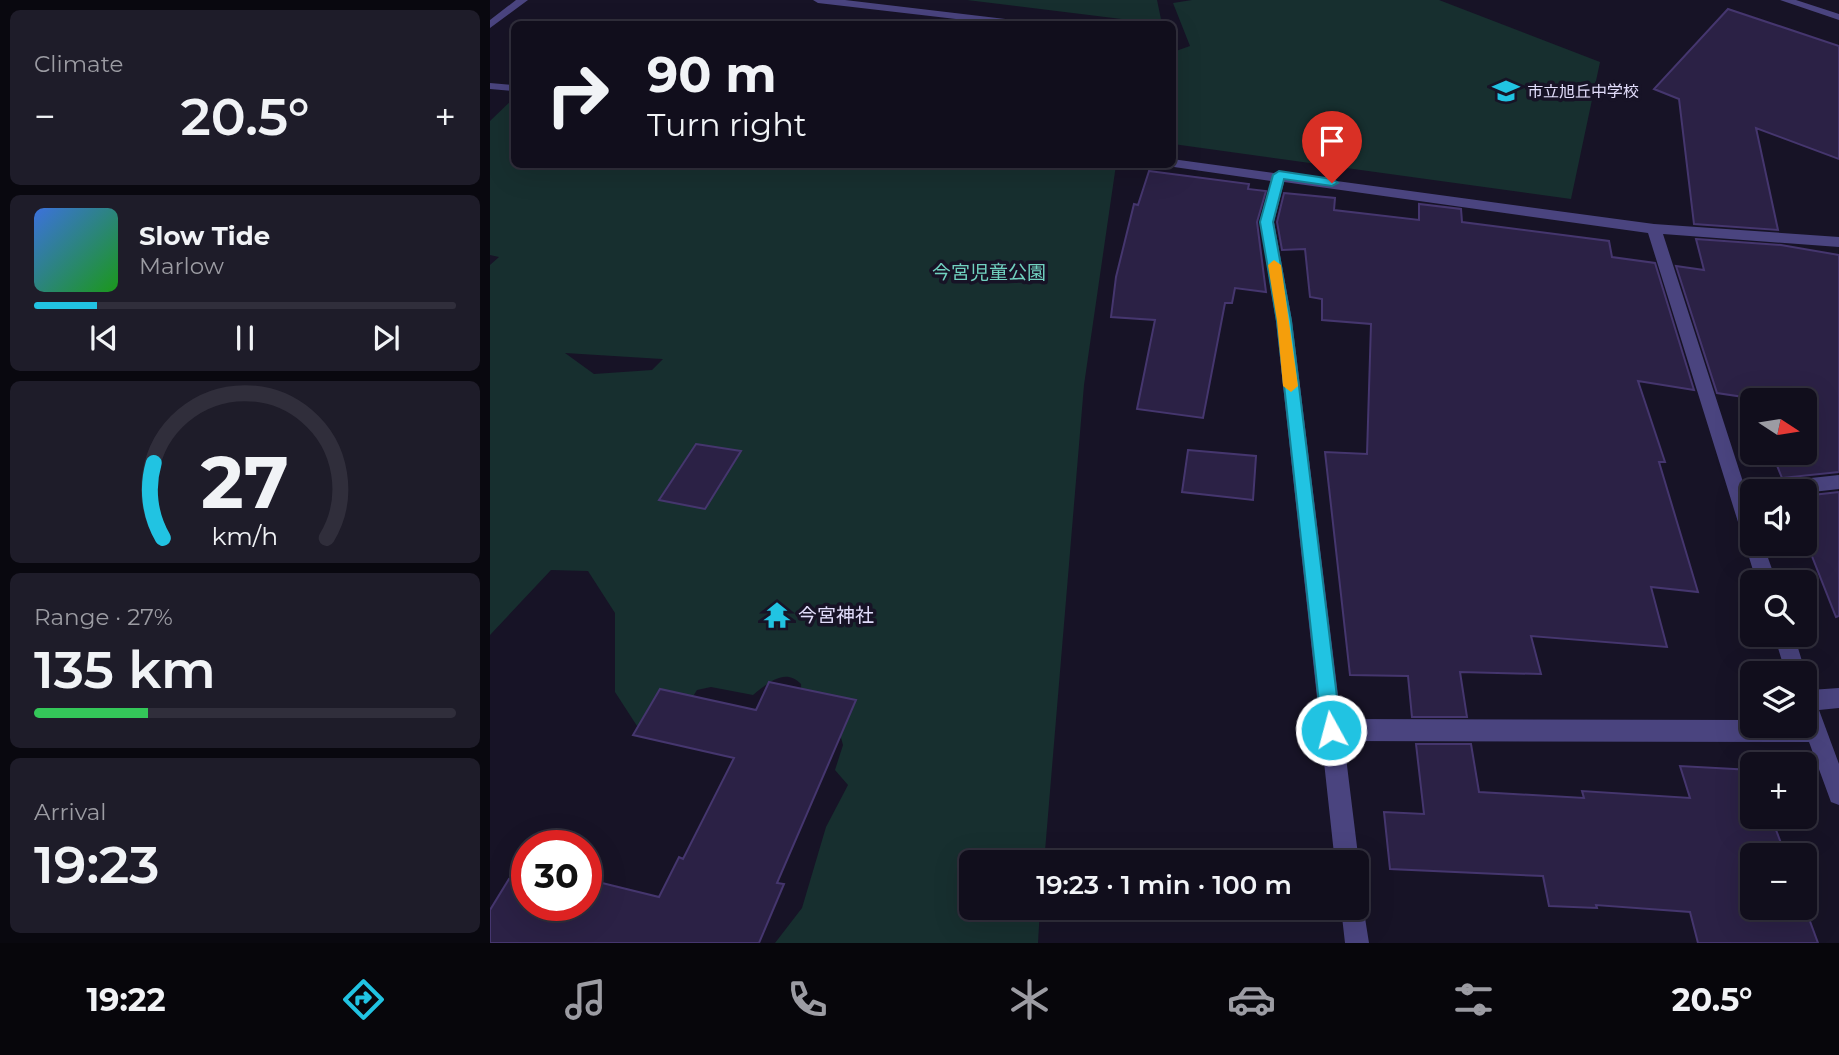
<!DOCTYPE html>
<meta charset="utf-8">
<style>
:root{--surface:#110e1c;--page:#1e1c29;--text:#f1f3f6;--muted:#9c9ca3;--line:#302e3b;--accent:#21c3e2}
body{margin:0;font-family:Montserrat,"Noto Sans JP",sans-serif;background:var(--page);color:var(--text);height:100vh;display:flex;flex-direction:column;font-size:26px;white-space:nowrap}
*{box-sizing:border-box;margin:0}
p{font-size:23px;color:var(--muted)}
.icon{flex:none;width:38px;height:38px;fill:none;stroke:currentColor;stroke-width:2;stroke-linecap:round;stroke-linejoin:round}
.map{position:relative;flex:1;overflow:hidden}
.panel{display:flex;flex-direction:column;gap:10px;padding:10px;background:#09080f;width:490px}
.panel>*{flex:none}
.banner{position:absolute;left:21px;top:21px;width:665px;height:147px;border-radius:10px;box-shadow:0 7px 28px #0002,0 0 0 2px var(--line);background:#110e1c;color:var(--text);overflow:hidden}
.needle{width:46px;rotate:102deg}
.controls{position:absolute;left:1250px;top:388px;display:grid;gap:14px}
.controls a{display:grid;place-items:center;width:77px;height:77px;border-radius:10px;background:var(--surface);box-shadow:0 7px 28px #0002,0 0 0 2px var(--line);font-size:35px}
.speed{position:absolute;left:21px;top:830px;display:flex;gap:14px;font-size:35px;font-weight:700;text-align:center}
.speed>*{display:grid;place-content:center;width:91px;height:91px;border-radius:50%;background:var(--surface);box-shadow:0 7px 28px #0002,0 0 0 2px var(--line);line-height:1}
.speed .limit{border:10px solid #d22;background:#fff;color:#111}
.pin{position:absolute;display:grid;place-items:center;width:60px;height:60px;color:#fff;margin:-72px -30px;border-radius:50% 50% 50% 0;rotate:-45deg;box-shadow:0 0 7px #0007}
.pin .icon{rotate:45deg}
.me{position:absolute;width:77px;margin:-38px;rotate:353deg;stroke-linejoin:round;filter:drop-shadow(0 0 5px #0008)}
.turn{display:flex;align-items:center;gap:24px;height:147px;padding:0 21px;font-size:32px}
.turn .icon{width:91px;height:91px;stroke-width:2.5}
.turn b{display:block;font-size:49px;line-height:60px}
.big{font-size:52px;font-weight:600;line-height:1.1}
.panel .widget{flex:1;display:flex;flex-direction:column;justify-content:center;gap:10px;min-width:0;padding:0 24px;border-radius:10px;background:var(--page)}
.panel .dial{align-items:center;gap:0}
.dial svg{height:182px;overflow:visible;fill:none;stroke:var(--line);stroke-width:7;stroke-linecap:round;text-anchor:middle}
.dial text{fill:var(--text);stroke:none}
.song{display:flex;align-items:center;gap:21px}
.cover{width:84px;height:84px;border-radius:10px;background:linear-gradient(135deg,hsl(220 70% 55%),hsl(120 70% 35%))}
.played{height:7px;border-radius:4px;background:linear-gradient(90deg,var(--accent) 15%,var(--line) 15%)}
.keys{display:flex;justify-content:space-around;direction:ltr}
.heat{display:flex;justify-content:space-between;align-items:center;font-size:38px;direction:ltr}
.charge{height:10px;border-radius:5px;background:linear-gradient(90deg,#34c759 27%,var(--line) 0)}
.trip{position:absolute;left:469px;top:850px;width:410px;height:70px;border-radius:10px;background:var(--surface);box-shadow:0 7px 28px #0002,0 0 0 2px var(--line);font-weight:600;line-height:70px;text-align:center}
.menu{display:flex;height:112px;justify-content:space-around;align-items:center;background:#07060b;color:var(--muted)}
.menu .icon{width:49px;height:49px}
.menu .current{color:var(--accent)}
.menu b{font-size:32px;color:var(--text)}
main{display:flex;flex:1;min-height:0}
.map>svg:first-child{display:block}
</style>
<main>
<section class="panel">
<div class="widget"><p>Climate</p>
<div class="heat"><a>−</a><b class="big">20.5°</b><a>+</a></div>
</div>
<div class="widget">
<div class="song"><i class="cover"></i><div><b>Slow Tide</b><p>Marlow</p></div></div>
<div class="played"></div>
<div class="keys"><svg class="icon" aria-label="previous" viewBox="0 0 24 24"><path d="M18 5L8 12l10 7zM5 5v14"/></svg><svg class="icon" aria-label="pause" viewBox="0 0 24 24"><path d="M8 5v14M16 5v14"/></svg><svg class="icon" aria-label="next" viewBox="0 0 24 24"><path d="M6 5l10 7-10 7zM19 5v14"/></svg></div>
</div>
<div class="widget dial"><svg viewBox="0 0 100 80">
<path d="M14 69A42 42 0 1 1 86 69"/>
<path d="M14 69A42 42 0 0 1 10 36" stroke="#21c3e2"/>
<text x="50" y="56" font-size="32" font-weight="700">27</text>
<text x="50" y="72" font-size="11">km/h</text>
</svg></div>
<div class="widget"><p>Range · 27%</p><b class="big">135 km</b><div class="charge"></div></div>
<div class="widget"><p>Arrival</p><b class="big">19:23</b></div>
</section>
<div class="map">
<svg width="1349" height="943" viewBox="0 0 1349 943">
<rect width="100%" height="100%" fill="#171326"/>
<path fill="#172f2f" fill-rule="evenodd" d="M478,0H667L672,24L477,0Z
M702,0H949L1110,62L1081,199L683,144V52L700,46L683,3Z
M23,99L24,164L626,165L594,385L554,863H481V908H550L548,943H285L312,908L336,827L358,785L345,770L353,745L346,719L312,704L311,684C295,667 277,684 263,695L221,687L207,690L192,714L149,729L125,692V613L98,571L61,570L0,635V265L9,257L0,255V121ZM75,353L172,359H173L162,370L104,374Z"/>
<path fill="#2b2145" stroke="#45366e" stroke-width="2" d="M1238,9L1349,46V159L1266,128L1288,230L1204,224L1189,99L1164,89Z
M659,171L759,184L758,189L776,191L767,222L776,292L745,288L742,303H735L713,418L647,409L665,320L621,317L626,277L644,204L648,205Z
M794,193L845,198L844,210L929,220V204L971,209L972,222L1119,241L1122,257L1165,263L1204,390L1148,381L1175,462H1169L1208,592L1161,587L1177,647L1041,636L1051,674L970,672L977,717H922L918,676L860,675L835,452L877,454L881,324L832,320V299L820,297L815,249L792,250L787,222Z
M1206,239L1291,245L1349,255V472L1292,478L1282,453H1314V401L1262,403L1260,398L1227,393L1186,266L1214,270Z
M206,444L251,451L215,509L169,500Z
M698,450L766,456L763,500L692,492Z
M1349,492V616L1346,617L1314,536V496Z
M279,682L366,700L287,883L294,884L269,943H0V910L19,879L37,884V905H96V879L169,897L189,857L193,859L244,758L143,735L170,689L266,710Z
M926,744H981L989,792L1094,798L1092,791L1200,798L1190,766L1262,770V817H1281L1296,856H1262V908H1314V905L1328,943H1208L1200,912L1106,905L1107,908L1059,906L1053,876L900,869L894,812L934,814Z"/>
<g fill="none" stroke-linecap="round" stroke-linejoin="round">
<path fill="#4a447f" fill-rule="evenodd" d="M26,0H38L0,28V20Z
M323,0H355L532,21L537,24H509L328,3Z
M1290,0H1306L1349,14V20Z
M0,83L24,85V91L0,89Z
M682,159L784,173L789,171L795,174L1164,224L1349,237V247L1173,234L1254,485L1349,475V489L1314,493L1262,492V499H1259L1262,508V544H1273L1287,583H1267L1158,233L794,182L784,222L802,321L851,719L1262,720V726H1314V688L1320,690L1349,688V708L1329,710L1349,764V805L1341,802L1319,742L854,741L869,863L866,869V863H845L786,321L770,222L781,181L677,166L682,164Z
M1284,635H1304L1316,674L1314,679V674H1296Z
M866,897L872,899L879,943H855L851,908H866Z"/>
</g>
<path fill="#21c3e2" stroke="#157f93" stroke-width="2" d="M789,171L842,179L848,183L842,186L794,179L783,222L801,321L851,730L848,737L841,739L835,737L832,730L787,321L770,222L783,175Z"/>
<path fill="#f59e0b" d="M784,260L791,265L808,386L801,392L793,386L787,321L778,265Z"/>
<defs>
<symbol id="school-bare" viewBox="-9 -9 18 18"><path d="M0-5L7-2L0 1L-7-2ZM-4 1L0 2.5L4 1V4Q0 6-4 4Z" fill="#21c3e2" stroke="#171326" stroke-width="2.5" paint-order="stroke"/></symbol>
<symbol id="temple-bare" viewBox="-9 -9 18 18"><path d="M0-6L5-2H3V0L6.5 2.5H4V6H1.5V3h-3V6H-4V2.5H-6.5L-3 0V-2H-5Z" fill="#21c3e2" stroke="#171326" stroke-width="2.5" paint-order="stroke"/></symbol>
</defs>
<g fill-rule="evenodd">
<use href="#school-bare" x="997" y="72" width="38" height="38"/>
<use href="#temple-bare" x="268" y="596" width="38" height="38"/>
</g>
<g text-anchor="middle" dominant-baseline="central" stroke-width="7" stroke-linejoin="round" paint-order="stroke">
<g font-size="16" fill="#e2ddfb" stroke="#171326" text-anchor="start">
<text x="1037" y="91">市立旭丘中学校</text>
</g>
<g font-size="19" fill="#71d2c0" stroke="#171326">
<text x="499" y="272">今宮児童公園</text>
</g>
<g font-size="19" fill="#e2ddfb" stroke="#171326" text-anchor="start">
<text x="308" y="615">今宮神社</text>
</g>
</g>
</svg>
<div class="controls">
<a><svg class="needle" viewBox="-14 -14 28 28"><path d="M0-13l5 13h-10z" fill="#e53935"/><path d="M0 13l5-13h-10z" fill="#9c9ca3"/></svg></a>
<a><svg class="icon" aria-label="sound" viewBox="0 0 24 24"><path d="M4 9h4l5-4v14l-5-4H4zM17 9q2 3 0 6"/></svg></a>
<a><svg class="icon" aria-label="search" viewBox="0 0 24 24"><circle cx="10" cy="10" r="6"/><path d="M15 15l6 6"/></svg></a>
<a><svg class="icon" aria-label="layers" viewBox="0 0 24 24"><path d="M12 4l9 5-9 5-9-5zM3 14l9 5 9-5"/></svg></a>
<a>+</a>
<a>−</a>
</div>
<div class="speed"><div class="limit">30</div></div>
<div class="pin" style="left:842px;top:183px;background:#d93025"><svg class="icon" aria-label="arrive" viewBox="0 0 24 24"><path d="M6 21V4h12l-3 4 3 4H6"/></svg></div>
<svg class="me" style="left:841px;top:730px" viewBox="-20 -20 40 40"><circle r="17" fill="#21c3e2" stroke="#fff" stroke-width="3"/><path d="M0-11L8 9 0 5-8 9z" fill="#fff"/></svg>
<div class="trip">19:23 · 1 min · 100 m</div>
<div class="banner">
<div class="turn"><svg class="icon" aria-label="right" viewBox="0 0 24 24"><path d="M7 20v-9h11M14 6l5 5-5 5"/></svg><div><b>90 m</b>Turn right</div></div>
</div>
</div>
</main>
<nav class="menu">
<b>19:22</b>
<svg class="icon current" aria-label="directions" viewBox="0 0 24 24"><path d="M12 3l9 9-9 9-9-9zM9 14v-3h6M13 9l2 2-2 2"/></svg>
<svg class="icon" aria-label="music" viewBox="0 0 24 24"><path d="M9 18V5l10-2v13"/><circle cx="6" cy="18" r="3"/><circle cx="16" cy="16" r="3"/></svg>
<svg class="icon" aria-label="phone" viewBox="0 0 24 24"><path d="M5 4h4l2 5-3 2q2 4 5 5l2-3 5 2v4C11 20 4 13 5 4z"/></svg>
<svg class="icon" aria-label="climate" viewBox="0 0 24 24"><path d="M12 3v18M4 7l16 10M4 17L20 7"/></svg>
<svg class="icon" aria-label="car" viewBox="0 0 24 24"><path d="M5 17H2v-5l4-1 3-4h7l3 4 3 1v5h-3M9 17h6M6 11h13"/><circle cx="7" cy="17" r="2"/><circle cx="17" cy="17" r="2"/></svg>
<svg class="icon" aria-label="filters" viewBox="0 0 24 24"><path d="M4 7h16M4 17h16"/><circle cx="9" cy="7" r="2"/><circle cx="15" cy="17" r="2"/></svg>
<b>20.5°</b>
</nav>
